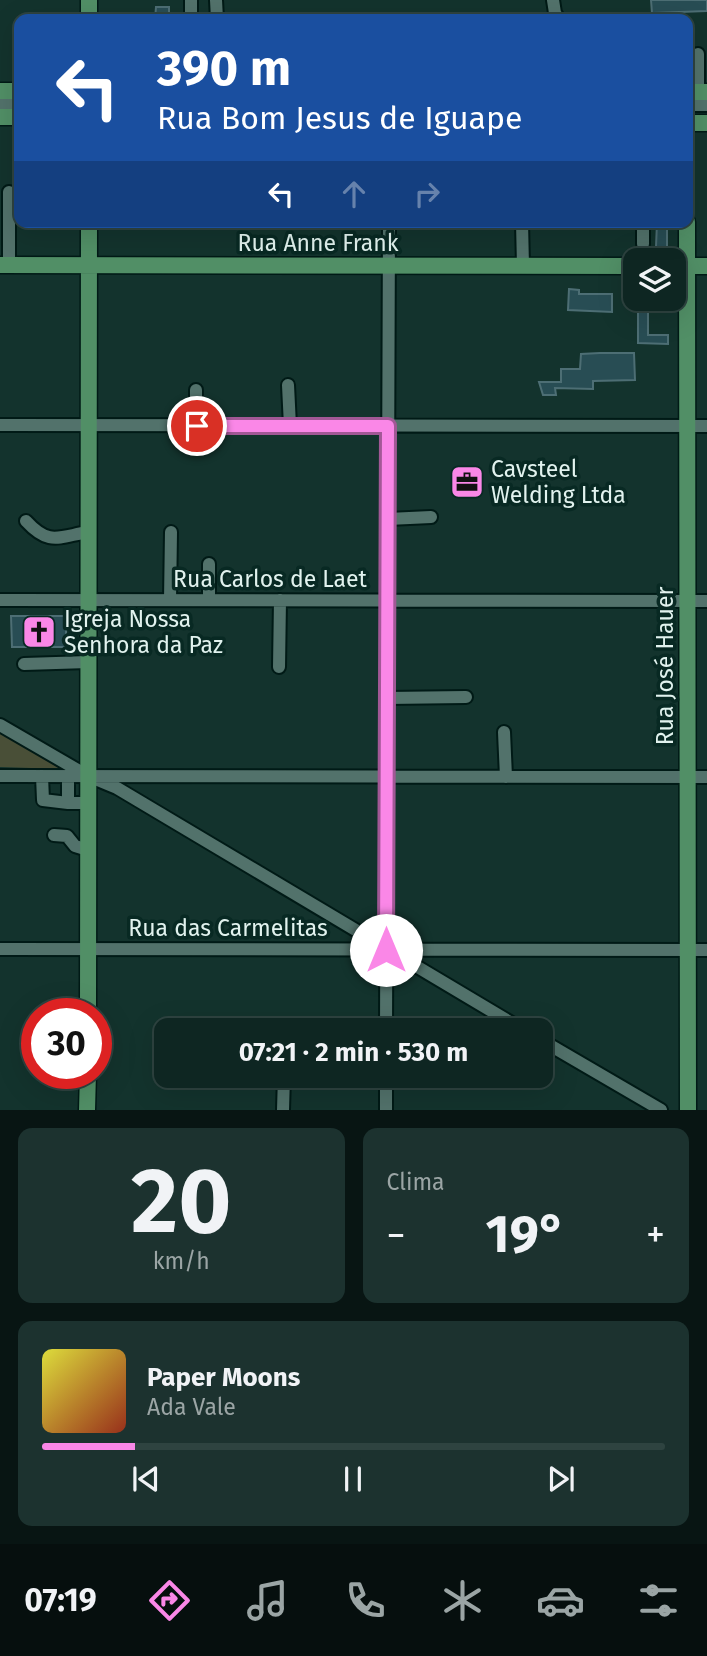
<!DOCTYPE html>
<html lang="pt">
<meta charset="utf-8">
<style>
:root{--surface:#0e2622;--page:#1c322f;--text:#f1f3f6;--muted:#9ba5a5;--line:#2e4340;--accent:#fa87e7}
body{margin:0;font-family:"Fira Sans",sans-serif;background:var(--page);color:var(--text);height:100vh;display:flex;flex-direction:column;font-size:26px;white-space:nowrap}
*{box-sizing:border-box;margin:0}
p{font-size:23px;color:var(--muted)}
.icon{flex:none;width:38px;height:38px;fill:none;stroke:currentColor;stroke-width:2;stroke-linecap:round;stroke-linejoin:round}
.map{position:relative;height:1110px;overflow:hidden}
.side{display:flex;flex-direction:column;gap:18px;padding:18px;background:#081513;flex:1}
.side>*{flex:none}
.guide{position:absolute;left:14px;top:14px;width:679px;height:214px;border-radius:14px;box-shadow:0 7px 28px #0002,0 0 0 2px var(--line);background:#1a4fa0;color:#fff;overflow:hidden}
.controls{position:absolute;left:623px;top:248px;display:grid;gap:14px}
.controls a{display:grid;place-items:center;width:63px;height:63px;border-radius:14px;background:var(--surface);box-shadow:0 7px 28px #0002,0 0 0 2px var(--line);font-size:35px}
.speed{position:absolute;left:21px;top:998px;display:flex;gap:14px;font-size:35px;font-weight:700;text-align:center}
.speed>*{display:grid;place-content:center;width:91px;height:91px;border-radius:50%;background:var(--surface);box-shadow:0 7px 28px #0002,0 0 0 2px var(--line);line-height:1}
.speed .limit{border:10px solid #d22;background:#fff;color:#111}
.pin{position:absolute;display:grid;place-items:center;width:60px;height:60px;color:#fff;margin:-30px;border:4px solid #fff;border-radius:50%;box-shadow:0 2px 7px #0007}
.me{position:absolute;width:77px;margin:-38px;rotate:0deg;stroke-linejoin:round;filter:drop-shadow(0 0 5px #0008)}
.turn{display:flex;align-items:center;gap:24px;height:147px;padding:0 28px;font-size:32px}
.turn .icon{width:91px;height:91px;stroke-width:2.5}
.turn b{display:block;font-size:49px;line-height:60px}
.lanes{display:flex;align-items:center;height:66px;padding:0 28px;background:#0003;justify-content:center;gap:35px;direction:ltr}
.lanes .off{opacity:.35}
.big{font-size:52px;font-weight:700;line-height:1.1}
.side .card{flex:1;display:flex;flex-direction:column;justify-content:center;gap:10px;min-width:0;padding:0 24px;border-radius:14px;background:var(--page)}
.side .dial{align-items:center;gap:0}
.dial b{font-size:91px;line-height:1}
.song{display:flex;align-items:center;gap:21px}
.cover{width:84px;height:84px;border-radius:10px;background:linear-gradient(135deg,hsl(60 70% 55%),hsl(10 70% 35%))}
.played{height:7px;border-radius:4px;background:linear-gradient(90deg,var(--accent) 15%,var(--line) 15%)}
.keys{display:flex;justify-content:space-around;direction:ltr}
.heat{display:flex;justify-content:space-between;align-items:center;font-size:38px;direction:ltr}
.side .tiles{flex:1;display:grid;gap:18px;grid-template-columns:1fr 1fr}
.card:last-child{grid-column:span 2}
.trip{position:absolute;left:154px;top:1018px;width:399px;height:70px;border-radius:14px;background:var(--surface);box-shadow:0 7px 28px #0002,0 0 0 2px var(--line);font-weight:700;line-height:70px;text-align:center}
.dock{display:flex;height:112px;justify-content:space-around;align-items:center;background:#060f0e;color:var(--muted)}
.dock .icon{width:49px;height:49px}
.dock .current{color:var(--accent)}
.dock b{font-size:32px;color:var(--text)}
.map>svg:first-child{display:block}
</style>
<div class="map">
<svg width="707" height="1110" viewBox="0 0 707 1110">
<rect width="100%" height="100%" fill="#13332d"/>
<path fill="#494f37" d="M0,733L61,769L0,767Z"/>
<path fill="#284d54" stroke="#4d6e74" stroke-width="2" d="M651,0H707V11L652,13Z
M156,7H169V19H155Z
M657,222H667V247H656Z
M569,289L579,290V294H612V312L568,310Z
M638,299H648V335H668V344L638,343Z
M600,353H634L635,380L593,381V389L555,388L556,395H543L539,382H561V369H580L581,354Z
M11,616H66V647H12Z"/>
<g fill="none" stroke-linecap="round" stroke-linejoin="round">
<defs>
<path id="minor" d="M216,0L217,19
M553,0L555,13L559,19
M191,19V0
M698,92V54
M0,103H19
M688,105H707
M522,222L523,266
M643,244V222
M9,265V192
M288,385L290,426
M196,390V426
M0,425L707,426
M388,519L431,517
M26,521C49,546 58,537 88,532
M209,564V600
M0,600L707,601
M170,600L171,532
M24,664L88,662
M279,667L280,600
M387,698L466,697
M0,725L88,776L117,788L525,1031
M504,732L506,777
M0,776L707,777
M42,776L43,800L68,803
M68,776V803H88
M54,835L67,836L75,846L88,850
M0,949L707,950
M386,1031L389,222
M541,1040L661,1110
M283,1110L284,1076
M386,1110V1076"/>
<path id="major" d="M89,19V0
M0,91H19
M688,92H707
M0,117H19
M688,123H707
M687,222L688,1110
M0,265L635,266
M674,266H707
M88,1013L89,222
M87,1110L88,1073"/>
</defs>
<use href="#minor" stroke="#001a16" stroke-width="16"/>
<use href="#major" stroke="#001a16" stroke-width="19"/>
<use href="#minor" stroke="#52726b" stroke-width="12"/>
<use href="#major" stroke="#518f66" stroke-width="16"/>
</g>
<g fill="none" stroke-linecap="round" stroke-linejoin="round">
<defs>
<path id="route" d="M197,426H388L386,950"/>
</defs>
<use href="#route" stroke="#a25896" stroke-width="18"/>
<use href="#route" stroke="#fa87e7" stroke-width="12"/>
</g>
<defs>
<symbol id="office-square" viewBox="-11 -11 22 22"><rect x="-9" y="-9" width="18" height="18" rx="4" fill="#fa87e7" stroke="#082923"/><path d="M-6-3h4V-5.5h4V-3h4V5H-6ZM-1-4.5V-3h2v-1.5ZM-6 0V1H6V0Z" fill="#111"/></symbol>
<symbol id="church-square" viewBox="-11 -11 22 22"><rect x="-9" y="-9" width="18" height="18" rx="4" fill="#fa87e7" stroke="#082923"/><path d="M-1.2-6h2.4v3.5h3.3v2.4h-3.3V6h-2.4V-.1h-3.3v-2.4h3.3Z" fill="#111"/></symbol>
</defs>
<g fill-rule="evenodd">
<use href="#office-square" x="448" y="463" width="38" height="38"/>
<use href="#church-square" x="20" y="613" width="38" height="38"/>
</g>
<g text-anchor="middle" dominant-baseline="central" stroke-width="7" stroke-linejoin="round" paint-order="stroke">
<g font-size="23" fill="#e1f2ee" stroke="#082923">
<text x="318" y="243">Rua Anne Frank</text>
<text x="270" y="579">Rua Carlos de Laet</text>
<text transform="translate(665 666) rotate(-90)">Rua José Hauer</text>
<text x="228" y="928">Rua das Carmelitas</text>
</g>
<g font-size="23" fill="#e1f2ee" stroke="#082923" text-anchor="start">
<text x="491" y="469">Cavsteel<tspan x="491" dy="26">Welding Ltda</tspan></text>
<text x="64" y="619">Igreja Nossa<tspan x="64" dy="26">Senhora da Paz</tspan></text>
</g>
</g>
</svg>
<div class="controls">
<a><svg class="icon" aria-label="layers" viewBox="0 0 24 24"><path d="M12 4l9 5-9 5-9-5zM3 14l9 5 9-5"/></svg></a>
</div>
<div class="speed"><div class="limit">30</div></div>
<div class="pin" style="left:197px;top:426px;background:#d93025"><svg class="icon" aria-label="arrive" viewBox="0 0 24 24"><path d="M6 21V4h12l-3 4 3 4H6"/></svg></div>
<svg class="me" style="left:386px;top:950px" viewBox="-20 -20 40 40"><circle r="19" fill="#fff"/><path d="M0-13L10 11 0 6-10 11z" fill="#fa87e7"/></svg>
<div class="trip">07:21 · 2 min · 530 m</div>
<div class="guide">
<div class="turn"><svg class="icon" aria-label="left" viewBox="0 0 24 24"><path d="M17 20v-9H6M10 6l-5 5 5 5"/></svg><div><b>390 m</b>Rua Bom Jesus de Iguape</div></div>
<div class="lanes"><svg class="icon" aria-label="left" viewBox="0 0 24 24"><path d="M17 20v-9H6M10 6l-5 5 5 5"/></svg><svg class="icon off" aria-label="ahead" viewBox="0 0 24 24"><path d="M12 20V5M6 11l6-6 6 6"/></svg><svg class="icon off" aria-label="right" viewBox="0 0 24 24"><path d="M7 20v-9h11M14 6l5 5-5 5"/></svg></div>
</div>
</div>
<section class="side">
<div class="tiles">
<div class="card dial"><b>20</b><p>km/h</p></div>
<div class="card"><p>Clima</p>
<div class="heat"><a>−</a><b class="big">19°</b><a>+</a></div>
</div>
<div class="card">
<div class="song"><i class="cover"></i><div><b>Paper Moons</b><p>Ada Vale</p></div></div>
<div class="played"></div>
<div class="keys"><svg class="icon" aria-label="previous" viewBox="0 0 24 24"><path d="M18 5L8 12l10 7zM5 5v14"/></svg><svg class="icon" aria-label="pause" viewBox="0 0 24 24"><path d="M8 5v14M16 5v14"/></svg><svg class="icon" aria-label="next" viewBox="0 0 24 24"><path d="M6 5l10 7-10 7zM19 5v14"/></svg></div>
</div>
</div>
</section>
<nav class="dock">
<b>07:19</b>
<svg class="icon current" aria-label="directions" viewBox="0 0 24 24"><path d="M12 3l9 9-9 9-9-9zM9 14v-3h6M13 9l2 2-2 2"/></svg>
<svg class="icon" aria-label="music" viewBox="0 0 24 24"><path d="M9 18V5l10-2v13"/><circle cx="6" cy="18" r="3"/><circle cx="16" cy="16" r="3"/></svg>
<svg class="icon" aria-label="phone" viewBox="0 0 24 24"><path d="M5 4h4l2 5-3 2q2 4 5 5l2-3 5 2v4C11 20 4 13 5 4z"/></svg>
<svg class="icon" aria-label="climate" viewBox="0 0 24 24"><path d="M12 3v18M4 7l16 10M4 17L20 7"/></svg>
<svg class="icon" aria-label="car" viewBox="0 0 24 24"><path d="M5 17H2v-5l4-1 3-4h7l3 4 3 1v5h-3M9 17h6M6 11h13"/><circle cx="7" cy="17" r="2"/><circle cx="17" cy="17" r="2"/></svg>
<svg class="icon" aria-label="filters" viewBox="0 0 24 24"><path d="M4 7h16M4 17h16"/><circle cx="9" cy="7" r="2"/><circle cx="15" cy="17" r="2"/></svg>
</nav>
